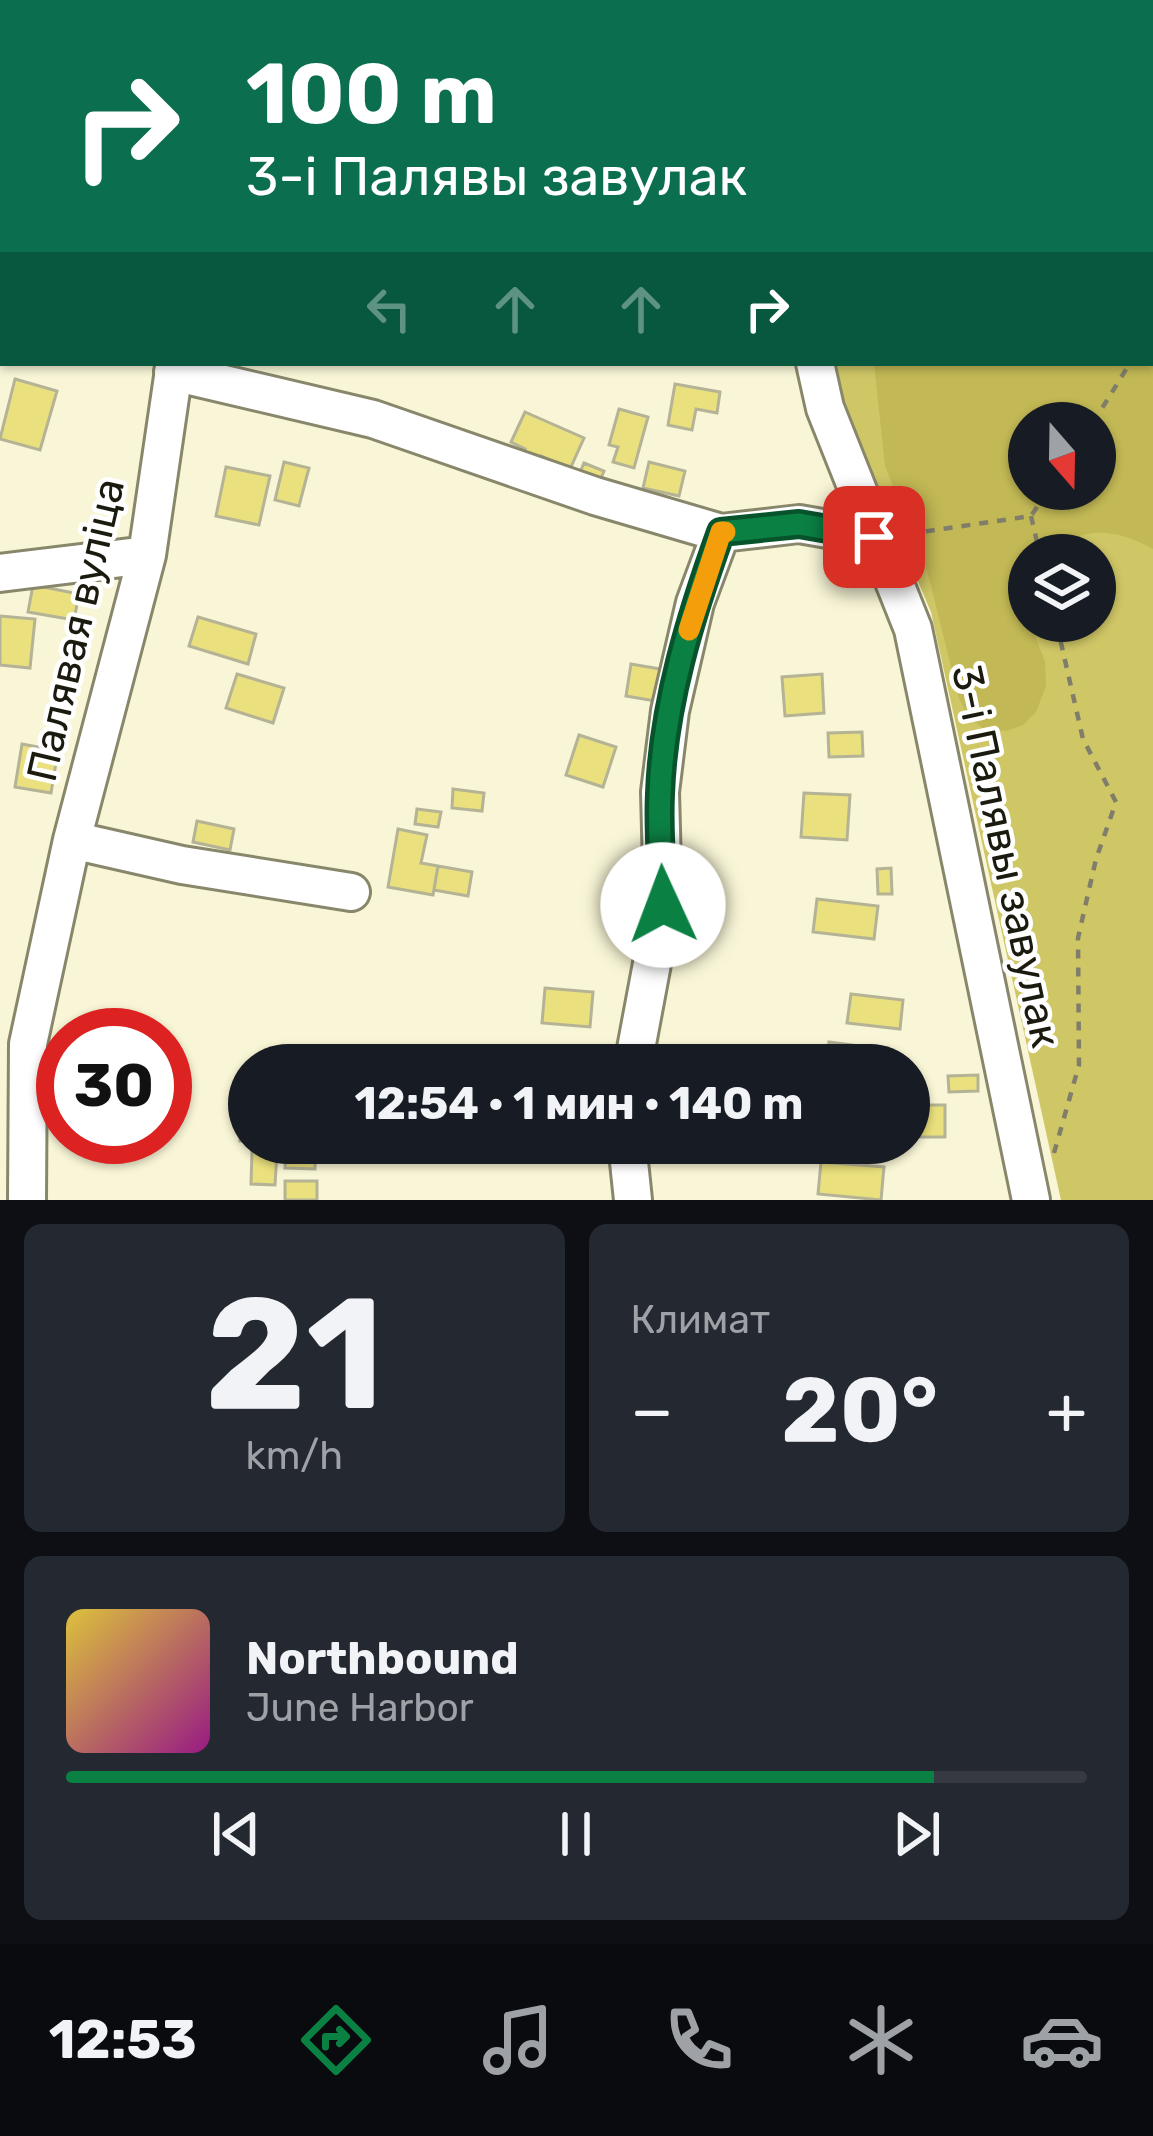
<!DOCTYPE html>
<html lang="ru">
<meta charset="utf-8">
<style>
:root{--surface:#171b24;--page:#242831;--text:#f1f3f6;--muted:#9ea1a6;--line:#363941;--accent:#0b8043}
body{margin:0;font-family:Rubik,sans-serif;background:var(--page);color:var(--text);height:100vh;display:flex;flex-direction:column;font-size:45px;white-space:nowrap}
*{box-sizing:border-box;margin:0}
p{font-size:39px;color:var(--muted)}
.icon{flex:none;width:66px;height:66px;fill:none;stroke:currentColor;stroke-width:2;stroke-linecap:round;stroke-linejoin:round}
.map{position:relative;height:1200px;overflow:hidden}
.drawer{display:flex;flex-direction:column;gap:24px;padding:24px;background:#0d0f14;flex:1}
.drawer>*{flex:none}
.top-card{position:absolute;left:0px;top:0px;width:1155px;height:366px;box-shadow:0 3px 9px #0004;background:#0b6e4f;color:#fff;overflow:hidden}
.needle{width:78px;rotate:160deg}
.controls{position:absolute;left:1008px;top:402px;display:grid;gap:24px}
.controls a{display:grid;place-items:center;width:108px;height:108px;border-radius:50%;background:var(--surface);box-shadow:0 3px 9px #0004;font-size:60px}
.speed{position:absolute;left:36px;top:1008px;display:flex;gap:24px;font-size:60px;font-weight:700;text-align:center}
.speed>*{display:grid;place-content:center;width:156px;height:156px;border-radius:50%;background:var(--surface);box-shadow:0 3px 9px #0004;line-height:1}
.speed .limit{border:18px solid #d22;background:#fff;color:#111}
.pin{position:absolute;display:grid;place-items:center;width:102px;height:102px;color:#fff;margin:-51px;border-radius:24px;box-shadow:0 6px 18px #0006}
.me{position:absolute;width:132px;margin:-66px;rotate:358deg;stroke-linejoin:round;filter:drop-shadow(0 0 9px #0008)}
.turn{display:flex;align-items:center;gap:42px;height:252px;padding:0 48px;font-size:54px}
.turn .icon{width:156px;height:156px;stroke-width:2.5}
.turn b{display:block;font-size:84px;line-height:102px}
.lanes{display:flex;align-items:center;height:114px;padding:0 48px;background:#0003;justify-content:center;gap:60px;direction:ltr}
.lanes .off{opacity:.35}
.big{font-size:90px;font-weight:700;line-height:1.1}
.drawer .tile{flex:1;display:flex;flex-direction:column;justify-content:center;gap:18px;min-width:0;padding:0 42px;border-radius:18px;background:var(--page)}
.drawer .dial{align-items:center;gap:0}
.dial b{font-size:156px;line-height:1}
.song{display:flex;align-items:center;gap:36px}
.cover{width:144px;height:144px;border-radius:18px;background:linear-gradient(135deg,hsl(50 70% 55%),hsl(310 70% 35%))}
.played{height:12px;border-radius:6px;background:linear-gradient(90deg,var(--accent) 85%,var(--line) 85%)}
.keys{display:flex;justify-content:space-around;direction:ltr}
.heat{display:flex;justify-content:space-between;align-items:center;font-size:66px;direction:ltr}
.drawer .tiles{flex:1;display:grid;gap:24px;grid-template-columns:1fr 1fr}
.tile:last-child{grid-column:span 2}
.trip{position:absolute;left:228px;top:1044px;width:702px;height:120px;border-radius:60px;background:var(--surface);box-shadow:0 3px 9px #0004;font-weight:700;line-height:120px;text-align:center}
.tabs{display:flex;height:192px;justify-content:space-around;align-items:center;background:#090b0e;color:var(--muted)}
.tabs .icon{width:84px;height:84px}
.tabs .on{color:var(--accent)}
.tabs b{font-size:54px;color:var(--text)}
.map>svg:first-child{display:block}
</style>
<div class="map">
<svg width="1153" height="1200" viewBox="0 0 1153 1200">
<rect width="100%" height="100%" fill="#f9f6d7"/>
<path fill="#cfc666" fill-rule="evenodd" d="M791,0H1153V1200H1061L931,612L840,399L830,363H1152V3H791ZM1029,423H1095V489H1029ZM1029,555H1095V621H1029Z"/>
<path fill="#c2b855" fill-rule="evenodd" d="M826,0H1153V549C1124,533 1097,526 1065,541C1050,548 1047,555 1029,555V621L1045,661L1046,686L1036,712L1023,725L1006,731L984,729L969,718L959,698L928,574L885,466L874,363H1152V3H826ZM1029,423H1095V489H1029Z"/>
<path fill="#eae07d" stroke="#b5b396" stroke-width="3" d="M15,379L57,391L40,450L0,439Z
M675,384L720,392L717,413L696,409L692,430L668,425Z
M619,409L648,417L634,468L613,462L618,447L609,445Z
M525,412L584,438L570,469L541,456L537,465L521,457L525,449L511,442Z
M284,462L309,468L299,506L275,500Z
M649,462L685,471L679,496L643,488Z
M584,463L604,471L598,485L578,477Z
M226,467L270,476L259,525L216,516Z
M33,585L79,594L74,620L28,612Z
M0,616L35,619L30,668L0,665Z
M198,617L256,634L248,664L189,646Z
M631,664L666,670L661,702L626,696Z
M237,674L284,688L273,723L226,708Z
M822,674L824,713L785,716L782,677Z
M862,732L863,756L829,757L828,733Z
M579,735L616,747L603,787L566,775Z
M22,744L43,748L41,761L56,763L51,793L15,787Z
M453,789L484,793L482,811L452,808Z
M804,793L850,795L847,840L801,837Z
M417,809L441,812L438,827L415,824Z
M197,821L234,829L230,850L193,842Z
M398,829L427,835L421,863L438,866L433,895L388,887Z
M438,866L472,872L468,896L434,890Z
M891,868L892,894H878L877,869Z
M817,899L878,906L874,939L813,932Z
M545,988L593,992L590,1027L542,1023Z
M851,994L903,1000L900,1029L847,1023Z
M829,1042L891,1050L889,1065H826Z
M978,1075V1091L949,1092L948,1076Z
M909,1105H945V1137H909Z
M241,1117L249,1118V1141H240Z
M311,1143H373L371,1160L310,1151Z
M252,1151L277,1153L275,1185L251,1184Z
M286,1153L315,1154V1169L285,1168Z
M821,1162L884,1167L881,1200L818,1194Z
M285,1181H317V1200H285Z"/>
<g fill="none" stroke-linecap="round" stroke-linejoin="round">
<defs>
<path id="minor" d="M276,3L277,0
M763,3V0
M815,363L825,408L913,629L1031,1200
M173,372L373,419L595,496L721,533L799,524L874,537
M0,573L147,555
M72,840L182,865L351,892
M633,1065L663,905L660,792L670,711L695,603L721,533
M627,1143L633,1200
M27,1200L28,1044L72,840L147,555L175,363"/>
</defs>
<use href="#minor" stroke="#89876b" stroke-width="42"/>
<path stroke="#807e6a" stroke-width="4.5" stroke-dasharray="9 9" stroke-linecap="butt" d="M1152,328L1153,327
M1093,423L1130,363
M1031,516L1040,555
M908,534L1031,516L1049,489
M1054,1153L1079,1065L1078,938L1096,859L1116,802L1083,739L1056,621"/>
<use href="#minor" stroke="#fff" stroke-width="36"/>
</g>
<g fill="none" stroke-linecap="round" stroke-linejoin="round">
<defs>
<path id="route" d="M663,905C662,868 658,831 660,794C663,705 691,615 721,532L799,524L874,537"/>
</defs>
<use href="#route" stroke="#07532c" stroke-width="30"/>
<use href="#route" stroke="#0b8043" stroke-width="21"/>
<path stroke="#f59e0b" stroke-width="21" d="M689,630L721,532H725"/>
</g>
<g text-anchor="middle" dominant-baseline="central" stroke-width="9" stroke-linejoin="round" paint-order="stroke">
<g font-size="42" fill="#1b1a0f" stroke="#fff">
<text transform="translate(76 630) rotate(-77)">Палявая вуліца</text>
<text transform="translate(1006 856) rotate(78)">3-і Палявы завулак</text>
</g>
</g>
</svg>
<div class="controls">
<a><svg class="needle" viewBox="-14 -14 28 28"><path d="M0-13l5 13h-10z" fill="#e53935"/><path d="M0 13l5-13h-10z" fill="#9ea1a6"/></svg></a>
<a><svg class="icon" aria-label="layers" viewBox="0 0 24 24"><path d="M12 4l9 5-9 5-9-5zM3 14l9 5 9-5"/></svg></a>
</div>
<div class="speed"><div class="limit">30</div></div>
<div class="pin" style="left:874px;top:537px;background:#d93025"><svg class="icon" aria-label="arrive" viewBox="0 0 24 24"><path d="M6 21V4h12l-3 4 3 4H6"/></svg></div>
<svg class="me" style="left:663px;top:905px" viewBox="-20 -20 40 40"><circle r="19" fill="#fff"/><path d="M0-13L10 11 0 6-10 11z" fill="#0b8043"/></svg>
<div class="trip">12:54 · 1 мин · 140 m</div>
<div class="top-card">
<div class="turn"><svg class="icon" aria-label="right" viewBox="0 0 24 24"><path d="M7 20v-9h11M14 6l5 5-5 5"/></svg><div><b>100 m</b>3-і Палявы завулак</div></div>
<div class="lanes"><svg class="icon off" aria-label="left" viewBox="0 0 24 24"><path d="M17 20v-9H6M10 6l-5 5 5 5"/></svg><svg class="icon off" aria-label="ahead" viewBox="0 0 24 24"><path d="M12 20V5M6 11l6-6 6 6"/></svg><svg class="icon off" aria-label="ahead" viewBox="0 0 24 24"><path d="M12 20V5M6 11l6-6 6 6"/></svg><svg class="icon" aria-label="right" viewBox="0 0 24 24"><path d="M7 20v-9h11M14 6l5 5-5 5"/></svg></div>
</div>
</div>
<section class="drawer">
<div class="tiles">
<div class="tile dial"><b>21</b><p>km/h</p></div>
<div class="tile"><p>Климат</p>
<div class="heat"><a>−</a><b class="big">20°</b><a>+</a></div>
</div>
<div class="tile">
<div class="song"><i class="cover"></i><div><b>Northbound</b><p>June Harbor</p></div></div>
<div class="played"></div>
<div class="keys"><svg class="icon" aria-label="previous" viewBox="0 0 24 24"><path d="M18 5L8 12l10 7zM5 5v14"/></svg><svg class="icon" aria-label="pause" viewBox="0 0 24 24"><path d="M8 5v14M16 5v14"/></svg><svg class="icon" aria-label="next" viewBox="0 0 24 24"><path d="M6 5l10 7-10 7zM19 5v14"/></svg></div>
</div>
</div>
</section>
<nav class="tabs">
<b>12:53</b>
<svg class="icon on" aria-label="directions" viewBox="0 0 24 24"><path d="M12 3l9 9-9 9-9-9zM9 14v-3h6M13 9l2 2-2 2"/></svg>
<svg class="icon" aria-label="music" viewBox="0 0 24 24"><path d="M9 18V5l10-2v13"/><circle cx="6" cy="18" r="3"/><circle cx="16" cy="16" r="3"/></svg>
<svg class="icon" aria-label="phone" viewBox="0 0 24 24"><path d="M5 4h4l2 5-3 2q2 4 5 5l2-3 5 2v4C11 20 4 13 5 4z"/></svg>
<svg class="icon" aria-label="climate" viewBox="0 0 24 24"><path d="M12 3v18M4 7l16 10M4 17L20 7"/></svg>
<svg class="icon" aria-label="car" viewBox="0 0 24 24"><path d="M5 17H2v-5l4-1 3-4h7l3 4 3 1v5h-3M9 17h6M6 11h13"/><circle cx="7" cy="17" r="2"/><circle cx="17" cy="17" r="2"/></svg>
</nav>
